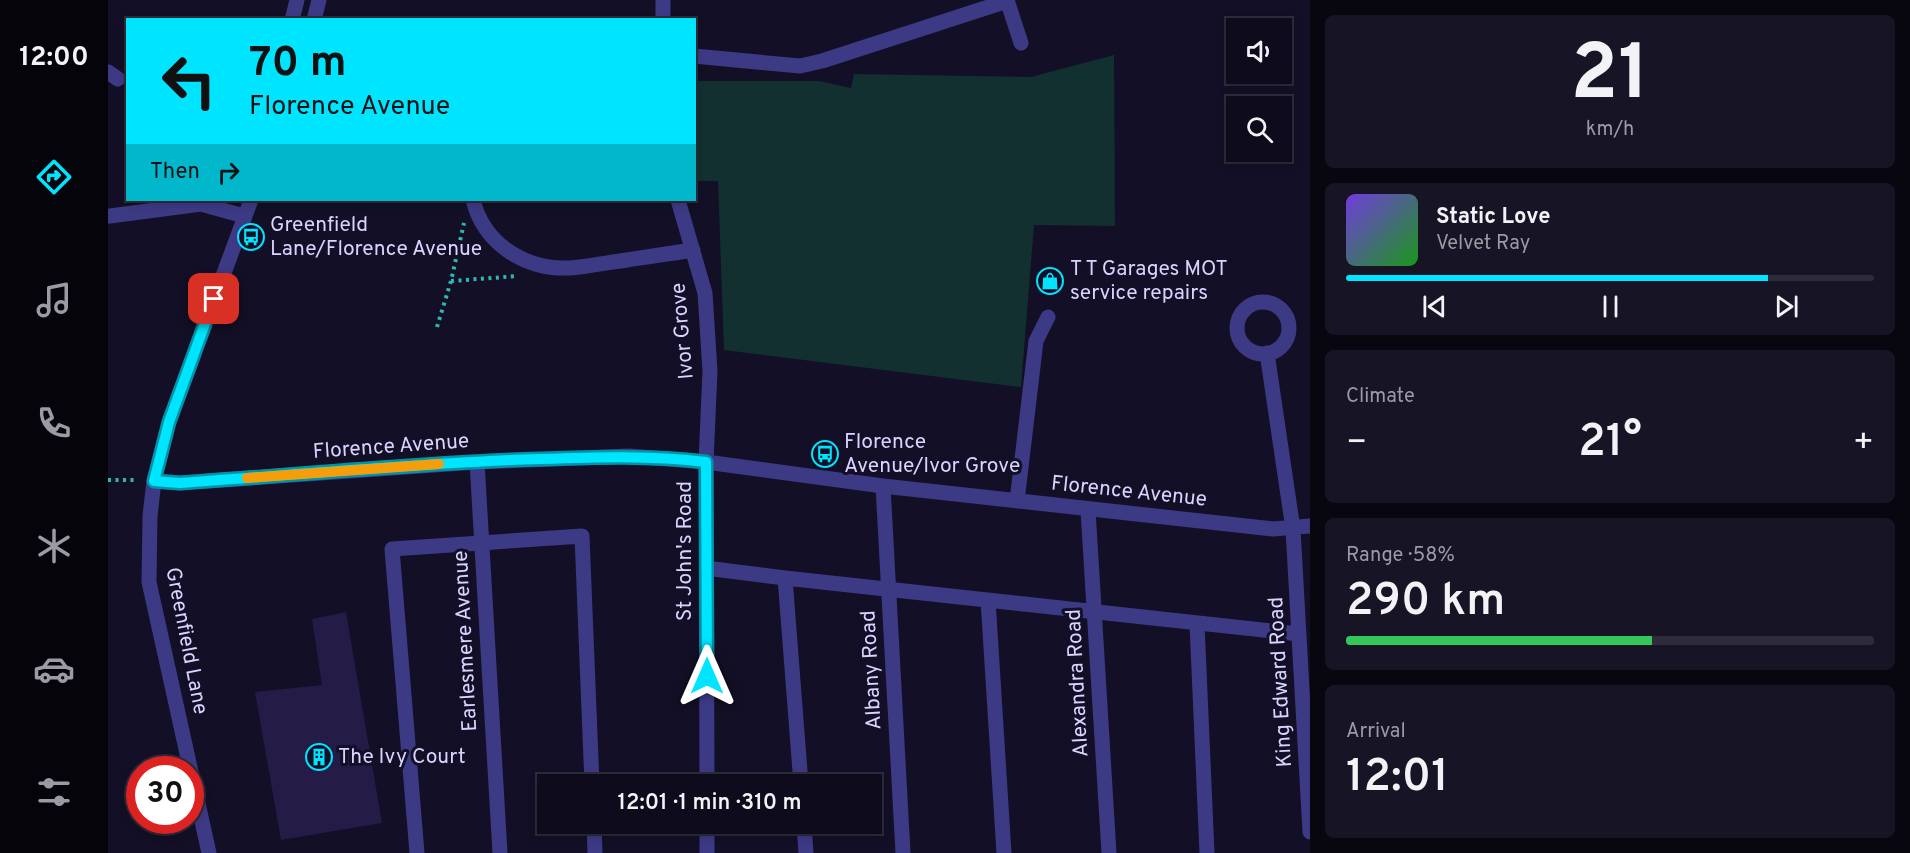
<!DOCTYPE html>
<meta charset="utf-8">
<style>
:root{--surface:#0e0b1c;--page:#171425;--text:#f1f3f6;--muted:#9b9ba3;--line:#2e2b3b;--accent:#00e5ff}
body{margin:0;font-family:Overpass,sans-serif;background:var(--page);color:var(--text);height:100vh;display:flex;flex-direction:column;font-size:22px;white-space:nowrap}
*{box-sizing:border-box;margin:0}
p{font-size:20px;color:var(--muted)}
.icon{flex:none;width:33px;height:33px;fill:none;stroke:currentColor;stroke-width:2;stroke-linecap:round;stroke-linejoin:round}
.map{position:relative;flex:1;overflow:hidden}
.sheet{display:flex;flex-direction:column;gap:15px;padding:15px;background:#08060f;width:600px}
.sheet>*{flex:none}
.banner{position:absolute;left:18px;top:18px;width:570px;height:183px;border-radius:0px;box-shadow:0 3px 9px #0003,0 0 0 2px var(--line);background:#00e5ff;color:#111;overflow:hidden}
.tools{position:absolute;left:1118px;top:18px;display:grid;gap:12px}
.tools a{display:grid;place-items:center;width:66px;height:66px;border-radius:0px;background:var(--surface);box-shadow:0 3px 9px #0003,0 0 0 2px var(--line);font-size:30px}
.speed{position:absolute;left:18px;top:756px;display:flex;gap:12px;font-size:30px;font-weight:700;text-align:center}
.speed>*{display:grid;place-content:center;width:78px;height:78px;border-radius:50%;background:var(--surface);box-shadow:0 3px 9px #0003,0 0 0 2px var(--line);line-height:1}
.speed .limit{border:9px solid #d22;background:#fff;color:#111}
.pin{position:absolute;display:grid;place-items:center;width:51px;height:51px;color:#fff;margin:-26px;border-radius:12px;box-shadow:0 3px 9px #0006}
.me{position:absolute;width:66px;margin:-33px;rotate:0deg;stroke-linejoin:round;filter:drop-shadow(0 0 4px #0008)}
.turn{display:flex;align-items:center;gap:21px;height:126px;padding:0 24px;font-size:27px}
.turn .icon{width:78px;height:78px;stroke-width:2.5}
.turn b{display:block;font-size:42px;line-height:51px}
.then{display:flex;align-items:center;height:57px;padding:0 24px;background:#0003;gap:12px;font-size:22px}
.big{font-size:45px;font-weight:600;line-height:1.1}
.sheet .tile{flex:1;display:flex;flex-direction:column;justify-content:center;gap:9px;min-width:0;padding:0 21px;border-radius:9px;background:var(--page)}
.sheet .dial{align-items:center;gap:0}
.dial b{font-size:78px;line-height:1}
.song{display:flex;align-items:center;gap:18px}
.cover{width:72px;height:72px;border-radius:9px;background:linear-gradient(135deg,hsl(260 70% 55%),hsl(120 70% 35%))}
.played{height:6px;border-radius:3px;background:linear-gradient(90deg,var(--accent) 80%,var(--line) 80%)}
.keys{display:flex;justify-content:space-around;direction:ltr}
.heat{display:flex;justify-content:space-between;align-items:center;font-size:33px;direction:ltr}
.charge{height:9px;border-radius:4px;background:linear-gradient(90deg,#34c759 58%,var(--line) 0)}
.trip{position:absolute;left:429px;top:774px;width:345px;height:60px;border-radius:0px;background:var(--surface);box-shadow:0 3px 9px #0003,0 0 0 2px var(--line);font-weight:600;line-height:60px;text-align:center}
main{display:flex;flex:1;min-height:0}
.menu{display:flex;flex-direction:column;width:108px;justify-content:space-around;align-items:center;background:#06040b;color:var(--muted)}
.menu .icon{width:42px;height:42px}
.menu .on{color:var(--accent)}
.menu b{font-size:27px;color:var(--text)}
.map>svg:first-child{display:block}
</style>
<main>
<nav class="menu">
<b>12:00</b>
<svg class="icon on" aria-label="directions" viewBox="0 0 24 24"><path d="M12 3l9 9-9 9-9-9zM9 14v-3h6M13 9l2 2-2 2"/></svg>
<svg class="icon" aria-label="music" viewBox="0 0 24 24"><path d="M9 18V5l10-2v13"/><circle cx="6" cy="18" r="3"/><circle cx="16" cy="16" r="3"/></svg>
<svg class="icon" aria-label="phone" viewBox="0 0 24 24"><path d="M5 4h4l2 5-3 2q2 4 5 5l2-3 5 2v4C11 20 4 13 5 4z"/></svg>
<svg class="icon" aria-label="climate" viewBox="0 0 24 24"><path d="M12 3v18M4 7l16 10M4 17L20 7"/></svg>
<svg class="icon" aria-label="car" viewBox="0 0 24 24"><path d="M5 17H2v-5l4-1 3-4h7l3 4 3 1v5h-3M9 17h6M6 11h13"/><circle cx="7" cy="17" r="2"/><circle cx="17" cy="17" r="2"/></svg>
<svg class="icon" aria-label="filters" viewBox="0 0 24 24"><path d="M4 7h16M4 17h16"/><circle cx="9" cy="7" r="2"/><circle cx="15" cy="17" r="2"/></svg>
</nav>
<div class="map">
<svg width="1202" height="853" viewBox="0 0 1202 853">
<rect width="100%" height="100%" fill="#130f26"/>
<path fill="#12302f" d="M1006,55L1007,226L926,225L913,387L616,350L610,181H587V81H711L743,88L746,74L923,77Z"/>
<path fill="#241b47" d="M238,612L274,823L173,840L147,692L214,685L204,619Z"/>
<g fill="none" stroke-linecap="round" stroke-linejoin="round">
<path stroke="#2fb8b0" stroke-width="4" stroke-dasharray="3 4.5" stroke-linecap="butt" d="M343,281L410,276
M329,327L343,281L356,223
M0,480H29"/>
<path stroke="#3d3a85" stroke-width="15" d="M555,0V20
M899,0L913,43
M184,20L189,0
M206,20L211,0
M586,56L692,66L714,61L899,1
M0,72L10,79
M365,200C376,244 417,270 462,268C478,267 495,263 512,261C536,257 561,254 585,250
M570,200L597,293L602,371L598,462L599,784
M2,216L93,204L136,216
M1129 328a26 26 0 1 1 52 0a26 26 0 1 1-52 0Z
M1159,353L1185,529L1202,832
M369,462L392,853
M46,481L72,483L369,462L521,456L598,462L775,486L1165,529L1202,526
M775,486L795,853
M909,501L928,341L940,317
M980,510L1001,853
M598,568L677,578L693,784
M677,578L1191,634
M880,600L896,853
M1089,624L1099,853
M486,824L487,853
M599,824V853
M696,824L698,853
M101,853L41,582L42,516L46,481L61,422L143,200
M309,853L284,549L474,536L484,784"/>
</g>
<g fill="none" stroke-linecap="round" stroke-linejoin="round">
<defs>
<path id="route" d="M106,299L61,422L46,481L72,483C183,475 293,465 403,460C469,458 533,454 598,462L599,676"/>
</defs>
<use href="#route" stroke="#0095a6" stroke-width="15"/>
<use href="#route" stroke="#00e5ff" stroke-width="10"/>
<path stroke="#f59e0b" stroke-width="10" d="M139,478L331,464"/>
</g>
<defs>
<symbol id="bus-ring" viewBox="-11 -11 22 22"><circle r="9.5" fill="#130f26" stroke="#00e5ff" stroke-width="1.5"/><path d="M-5-6H5V4H4V6H2V4H-2V6H-4V4H-5ZM-3.5-4V0h7V-4ZM-3.5 1.2v1.5H-2V1.2ZM2 1.2v1.5H3.5V1.2Z" fill="#00e5ff"/></symbol>
<symbol id="shop-ring" viewBox="-11 -11 22 22"><circle r="9.5" fill="#130f26" stroke="#00e5ff" stroke-width="1.5"/><path d="M-5-2.5h2.3a2.7 3.5 0 0 1 5.4 0H5L5.5 6h-11ZM-1.5-2.5h3a1.5 2.3 0 0 0-3 0Z" fill="#00e5ff"/></symbol>
<symbol id="building-ring" viewBox="-11 -11 22 22"><circle r="9.5" fill="#130f26" stroke="#00e5ff" stroke-width="1.5"/><path d="M-4-6H4V6H1V3H-1V6H-4ZM-2.5-4.3h1.7v1.8h-1.7ZM.8-4.3h1.7v1.8H.8ZM-2.5-1h1.7V.8h-1.7ZM.8-1h1.7V.8H.8Z" fill="#00e5ff"/></symbol>
</defs>
<g fill-rule="evenodd">
<use href="#bus-ring" x="128" y="222" width="30" height="30"/>
<use href="#shop-ring" x="927" y="266" width="30" height="30"/>
<use href="#bus-ring" x="702" y="439" width="30" height="30"/>
<use href="#building-ring" x="196" y="742" width="30" height="30"/>
</g>
<g text-anchor="middle" dominant-baseline="central" stroke-width="6" stroke-linejoin="round" paint-order="stroke">
<g font-size="21" fill="#d9d4ff" stroke="#130f26" text-anchor="start">
<text x="162" y="225">Greenfield<tspan x="162" dy="24">Lane/Florence Avenue</tspan></text>
<text x="962" y="269">T T Garages MOT<tspan x="962" dy="24">service repairs</tspan></text>
<text x="736" y="442">Florence<tspan x="736" dy="24">Avenue/Ivor Grove</tspan></text>
<text x="230" y="757">The Ivy Court</text>
</g>
<g font-size="21" fill="#d9d4ff" stroke="#130f26">
<text transform="translate(575 331) rotate(-95)">Ivor Grove</text>
<text transform="translate(283 447) rotate(-4)">Florence Avenue</text>
<text transform="translate(1021 492) rotate(6)">Florence Avenue</text>
<text transform="translate(577 551) rotate(-90)">St John's Road</text>
<text transform="translate(78 641) rotate(79)">Greenfield Lane</text>
<text transform="translate(358 641) rotate(-93)">Earlesmere Avenue</text>
<text transform="translate(764 670) rotate(-93)">Albany Road</text>
<text transform="translate(1173 682) rotate(-93)">King Edward Road</text>
<text transform="translate(970 683) rotate(-93)">Alexandra Road</text>
</g>
</g>
</svg>
<div class="tools">
<a><svg class="icon" aria-label="sound" viewBox="0 0 24 24"><path d="M4 9h4l5-4v14l-5-4H4zM17 9q2 3 0 6"/></svg></a>
<a><svg class="icon" aria-label="search" viewBox="0 0 24 24"><circle cx="10" cy="10" r="6"/><path d="M15 15l6 6"/></svg></a>
</div>
<div class="speed"><div class="limit">30</div></div>
<div class="pin" style="left:106px;top:299px;background:#d93025"><svg class="icon" aria-label="arrive" viewBox="0 0 24 24"><path d="M6 21V4h12l-3 4 3 4H6"/></svg></div>
<svg class="me" style="left:599px;top:676px" viewBox="-20 -20 40 40"><path d="M0-17L14 15 0 8-14 15z" fill="#00e5ff" stroke="#fff" stroke-width="4"/></svg>
<div class="trip">12:01 · 1 min · 310 m</div>
<div class="banner">
<div class="turn"><svg class="icon" aria-label="left" viewBox="0 0 24 24"><path d="M17 20v-9H6M10 6l-5 5 5 5"/></svg><div><b>70 m</b>Florence Avenue</div></div>
<div class="then">Then<svg class="icon" aria-label="right" viewBox="0 0 24 24"><path d="M7 20v-9h11M14 6l5 5-5 5"/></svg></div>
</div>
</div>
<section class="sheet">
<div class="tile dial"><b>21</b><p>km/h</p></div>
<div class="tile">
<div class="song"><i class="cover"></i><div><b>Static Love</b><p>Velvet Ray</p></div></div>
<div class="played"></div>
<div class="keys"><svg class="icon" aria-label="previous" viewBox="0 0 24 24"><path d="M18 5L8 12l10 7zM5 5v14"/></svg><svg class="icon" aria-label="pause" viewBox="0 0 24 24"><path d="M8 5v14M16 5v14"/></svg><svg class="icon" aria-label="next" viewBox="0 0 24 24"><path d="M6 5l10 7-10 7zM19 5v14"/></svg></div>
</div>
<div class="tile"><p>Climate</p>
<div class="heat"><a>−</a><b class="big">21°</b><a>+</a></div>
</div>
<div class="tile"><p>Range · 58%</p><b class="big">290 km</b><div class="charge"></div></div>
<div class="tile"><p>Arrival</p><b class="big">12:01</b></div>
</section>
</main>
